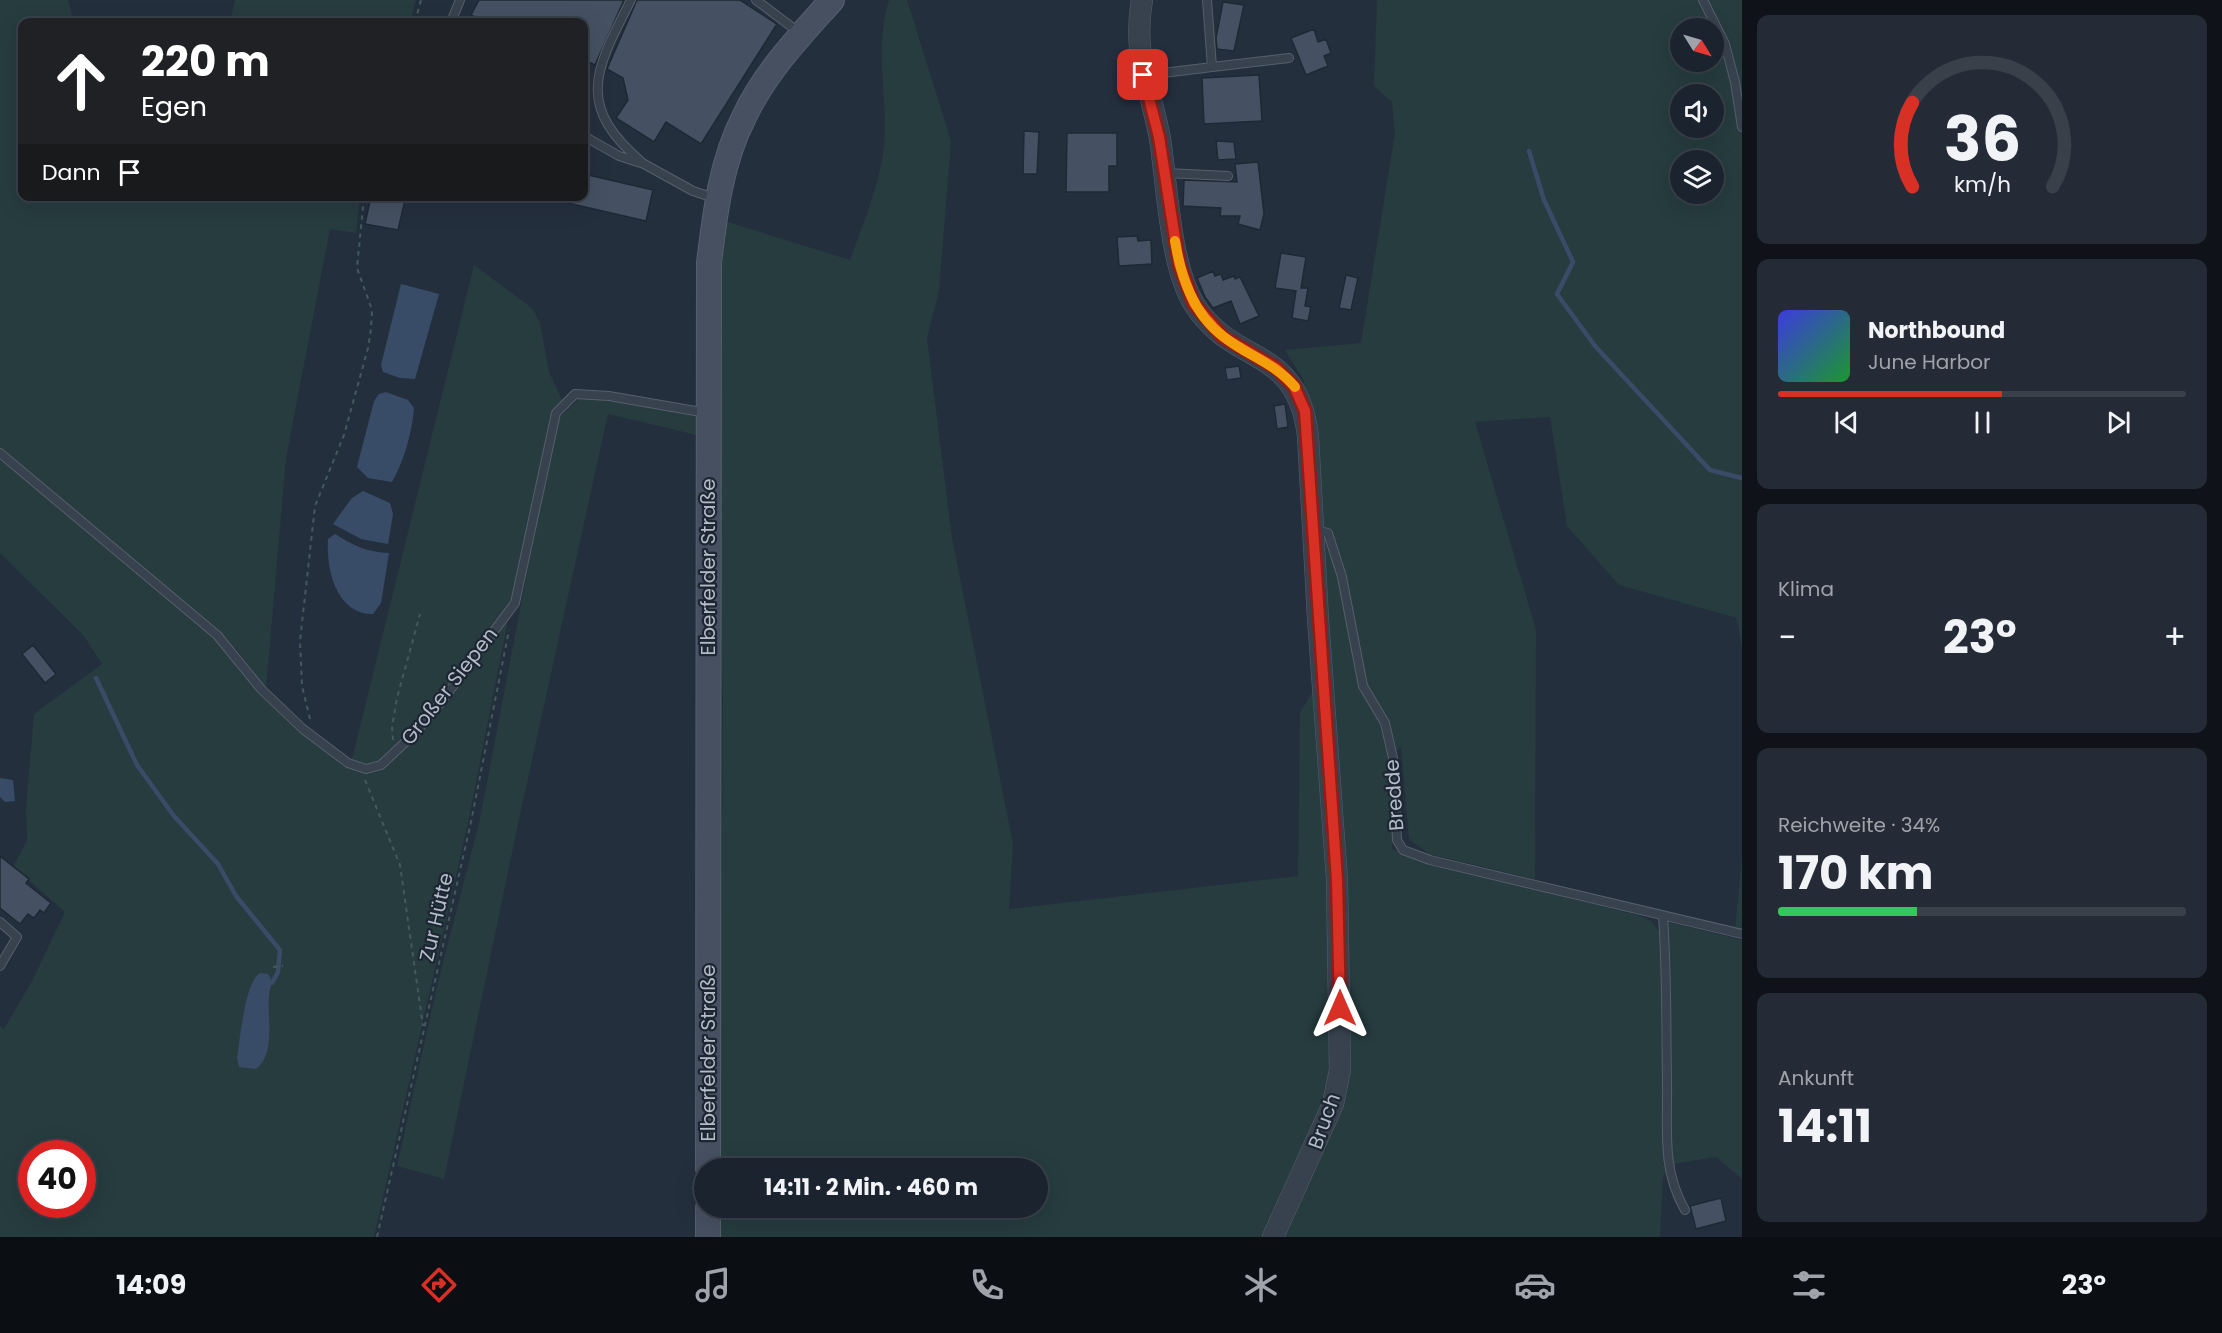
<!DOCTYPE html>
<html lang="de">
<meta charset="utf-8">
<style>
:root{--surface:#1b232e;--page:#242b36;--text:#f1f3f6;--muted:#a0a4aa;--line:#39404a;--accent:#d93025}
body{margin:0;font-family:Poppins,sans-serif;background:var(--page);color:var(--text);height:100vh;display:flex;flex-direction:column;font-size:22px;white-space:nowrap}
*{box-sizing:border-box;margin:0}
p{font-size:20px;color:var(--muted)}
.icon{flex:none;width:33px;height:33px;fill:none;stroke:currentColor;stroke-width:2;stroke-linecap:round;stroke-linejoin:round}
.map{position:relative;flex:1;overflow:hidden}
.sheet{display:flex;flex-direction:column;gap:15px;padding:15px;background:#0f1319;width:480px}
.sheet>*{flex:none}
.hud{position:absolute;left:18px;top:18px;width:570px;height:183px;border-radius:12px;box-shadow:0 6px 24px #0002,0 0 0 2px var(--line);background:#202124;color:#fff;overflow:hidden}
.needle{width:39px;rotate:127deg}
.controls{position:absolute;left:1670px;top:18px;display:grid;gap:12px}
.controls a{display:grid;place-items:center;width:54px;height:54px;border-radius:50%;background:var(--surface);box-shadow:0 6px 24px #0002,0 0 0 2px var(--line);font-size:30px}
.speed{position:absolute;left:18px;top:1140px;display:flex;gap:12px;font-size:30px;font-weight:700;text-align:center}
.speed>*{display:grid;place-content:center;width:78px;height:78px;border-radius:50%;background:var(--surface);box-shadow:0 6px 24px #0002,0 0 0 2px var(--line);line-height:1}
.speed .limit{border:9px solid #d22;background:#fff;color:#111}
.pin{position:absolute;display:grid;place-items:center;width:51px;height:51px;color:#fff;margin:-26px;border-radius:12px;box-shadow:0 3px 9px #0006}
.me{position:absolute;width:66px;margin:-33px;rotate:0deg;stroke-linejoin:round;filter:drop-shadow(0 0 4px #0008)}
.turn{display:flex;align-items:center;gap:21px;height:126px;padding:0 24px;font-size:27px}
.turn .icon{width:78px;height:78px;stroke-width:2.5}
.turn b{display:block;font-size:42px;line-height:51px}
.then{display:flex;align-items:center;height:57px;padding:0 24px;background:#0003;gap:12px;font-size:22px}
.big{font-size:45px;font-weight:700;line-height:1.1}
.sheet .card{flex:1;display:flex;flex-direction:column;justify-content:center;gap:9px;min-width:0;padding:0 21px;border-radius:12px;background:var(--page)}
.sheet .dial{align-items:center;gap:0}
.dial svg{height:156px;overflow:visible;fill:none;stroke:var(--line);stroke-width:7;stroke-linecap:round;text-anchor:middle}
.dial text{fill:var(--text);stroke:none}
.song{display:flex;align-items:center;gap:18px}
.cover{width:72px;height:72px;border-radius:9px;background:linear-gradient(135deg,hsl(240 70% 55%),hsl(130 70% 35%))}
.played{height:6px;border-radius:3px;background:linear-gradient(90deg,var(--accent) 55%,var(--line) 55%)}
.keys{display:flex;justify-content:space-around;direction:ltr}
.heat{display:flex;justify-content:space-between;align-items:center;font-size:33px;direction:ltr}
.charge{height:9px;border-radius:4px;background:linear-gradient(90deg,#34c759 34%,var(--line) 0)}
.trip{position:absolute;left:694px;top:1158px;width:354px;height:60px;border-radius:30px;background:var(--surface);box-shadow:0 6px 24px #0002,0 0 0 2px var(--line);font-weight:700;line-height:60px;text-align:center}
.tabs{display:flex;height:96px;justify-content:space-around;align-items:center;background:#0b0e12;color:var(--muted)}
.tabs .icon{width:42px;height:42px}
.tabs .selected{color:var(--accent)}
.tabs b{font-size:27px;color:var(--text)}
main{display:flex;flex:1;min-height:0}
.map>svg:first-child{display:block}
</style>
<main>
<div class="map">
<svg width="1742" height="1237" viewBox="0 0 1742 1237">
<rect width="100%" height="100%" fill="#242f3e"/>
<path fill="#263c3f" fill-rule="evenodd" d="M0,0H68L74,22H22V196L360,197L356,233L330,229L286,458L266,689L237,650L203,618L0,447Z
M235,0H416L410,22H230Z
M889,0H907L951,141L939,291L927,338L952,538L1013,844L1009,909L1298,876L1300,713L1314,689L1333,929L1332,1094L1268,1237H718V1208H1038V1168H719L723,701L716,462L722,273L721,220L850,260C862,227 881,180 884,146C888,97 874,48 889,0Z
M1377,0H1742V649L1737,618L1619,585L1567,526L1550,417L1475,422L1536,630L1535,879L1429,854L1409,839L1401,747L1388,757L1393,821L1392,849L1461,871L1637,915L1651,921L1661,934L1667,1172L1663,1178L1660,1237H1281L1340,1110L1350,1069L1346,857L1312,426L1303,379L1285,350L1361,343L1395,133L1392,102L1374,86ZM1680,28H1713V62H1680ZM1680,94H1713V128H1680ZM1680,160H1713V194H1680Z
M474,265L532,308L540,323L549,372L562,400L554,415L509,615L468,823L374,1237H0V1026L4,1029L33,979L65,912L13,866L27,841L26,808L34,714L102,664L84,636L0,553V458L214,637L303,734L345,768L352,759ZM32,1154H82V1204H32Z
M579,399L609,400L704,417L705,437L608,414L518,824L444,1179L397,1166L437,986L480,819L553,437L560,417Z
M1742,856V931L1735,930Z
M1668,922L1742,940V1179L1716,1157L1673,1164L1670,1126Z"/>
<path fill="#394c67" d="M401,284L439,294L415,379L400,378L383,372L381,365Z
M386,392L408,400L414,408C412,433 404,461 392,482L368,478L357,467L374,401L379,394Z
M363,491L390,503L393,514L388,544L361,539L333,524L352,498Z
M335,534C354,546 367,552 389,553L381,603L373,614C336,614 326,569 328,539Z
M0,778L13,780L15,801L5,802L0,797Z
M260,973L268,974C274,983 270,986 269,996C267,1018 276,1054 256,1069L239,1067L237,1058C240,1040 245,981 260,973Z"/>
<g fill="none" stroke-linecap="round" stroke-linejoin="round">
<path stroke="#394c67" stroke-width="4.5" d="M1529,151L1544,200L1573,262L1557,294L1595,346L1710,470L1742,478
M96,678L137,765L174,816L218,864L236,896L280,950L278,972L272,983"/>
</g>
<path fill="#455162" stroke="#1f2835" stroke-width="1.5" d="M479,0H624L595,65L584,60V22H485L471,15Z
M637,0H740L777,24L701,144L666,122L654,142L616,118L628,100L623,78L607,69Z
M1223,2L1244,5L1234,51L1217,49L1216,38Z
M1314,29L1318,42L1326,39L1331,53L1324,56L1328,66L1306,75L1291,38Z
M1259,75L1262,121L1204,124L1202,78Z
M1024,131L1039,132L1037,174H1023Z
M1067,133H1117V166H1109V192H1066Z
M1216,141L1234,142L1236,159L1218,160Z
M1258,162L1264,214L1260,230L1238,224L1240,216H1220L1221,208L1183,206L1184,180L1237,182L1235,164Z
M584,174L653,190L646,221L559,201V196H584Z
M371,196H406L398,230L365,224Z
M1137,236L1138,241L1151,240L1152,264L1119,266L1117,237Z
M1281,253L1306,257L1301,288H1308L1305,306L1311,307L1308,321L1292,318L1296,291L1275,288Z
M1213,271L1215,276L1221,274L1223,280L1234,276L1235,279L1240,277L1259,316L1240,324L1231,301L1213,308L1205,297L1197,278Z
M1346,275L1358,278L1351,310L1339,308Z
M1239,366L1241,378L1227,380L1225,368Z
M1285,404L1288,427L1277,429L1274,406Z
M33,645L56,674L45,683L22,654Z
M0,856L29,879L26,883L51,903L44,913L40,910L34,918L28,914L20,924L0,908Z
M1721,1198L1726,1221L1696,1229L1690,1206Z"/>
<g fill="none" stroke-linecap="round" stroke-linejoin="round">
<defs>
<path id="service" d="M631,0C595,70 574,106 644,164
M756,0L801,34
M1703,0L1725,44L1735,82L1742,127
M451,22L460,0
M1212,67L1289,58
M1147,75L1212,67L1207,0
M584,136L619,156L644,164L693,191L717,199
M1166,173L1228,176
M0,453L217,635L261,689L303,729L348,763L366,769L381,765L415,733L438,706L515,603L556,413L575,394L609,396L707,413
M1315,530L1328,533L1342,577L1363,686L1385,723L1393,758L1397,840L1403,850L1430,860L1742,934
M1663,917C1667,971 1666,1026 1667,1081C1668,1127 1661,1169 1685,1210
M0,922L17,937L0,966"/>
<path id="tertiary" d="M1142,0C1132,55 1151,88 1160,139C1167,184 1170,266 1194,304C1233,367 1297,344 1308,436L1318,619L1337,880L1340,1070L1333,1104L1273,1237"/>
<path id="secondary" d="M708,1168L709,263C715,213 721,162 744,117C765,72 800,36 832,0
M708,1237V1208"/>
</defs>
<use href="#service" stroke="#565f6c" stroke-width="10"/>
<use href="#tertiary" stroke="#565f6c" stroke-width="22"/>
<use href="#secondary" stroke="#565f6c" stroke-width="26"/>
<path stroke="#44595c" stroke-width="2" stroke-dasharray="4.5 4.5" stroke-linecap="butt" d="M415,22L421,0
M310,719L302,686L300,641L315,506L344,435L368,348L371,329L372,310L357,268L364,196
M393,740L392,727L397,698L420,614
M365,780L400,865L423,1026
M273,967L283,966
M377,1237L471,822L509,630"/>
<use href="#service" stroke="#38414e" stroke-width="8"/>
<use href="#tertiary" stroke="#38414e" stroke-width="21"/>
<use href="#secondary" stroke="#465061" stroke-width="24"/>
</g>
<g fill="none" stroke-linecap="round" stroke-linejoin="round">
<defs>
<path id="route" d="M1143,75L1159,137L1179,264L1194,304L1223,337L1276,368L1294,386L1305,411L1337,880L1340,1008"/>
</defs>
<use href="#route" stroke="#8d1f18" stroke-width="15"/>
<use href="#route" stroke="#d93025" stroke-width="10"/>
<path stroke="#f59e0b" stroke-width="10" d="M1175,241C1181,277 1193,314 1224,337C1248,356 1275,363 1295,387"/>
</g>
<g text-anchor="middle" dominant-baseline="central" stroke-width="4.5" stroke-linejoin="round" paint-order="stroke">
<g font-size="20" fill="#b4bcc9" stroke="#1d2633">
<text transform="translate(708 567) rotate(-90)">Elberfelder Straße</text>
<text transform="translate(449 686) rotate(-52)">Großer Siepen</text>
<text transform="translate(1394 795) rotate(-94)">Bredde</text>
<text transform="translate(436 917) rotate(-77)">Zur Hütte</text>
<text transform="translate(708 1053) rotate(-90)">Elberfelder Straße</text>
<text transform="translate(1324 1121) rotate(-70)">Bruch</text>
</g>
</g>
</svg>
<div class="controls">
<a><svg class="needle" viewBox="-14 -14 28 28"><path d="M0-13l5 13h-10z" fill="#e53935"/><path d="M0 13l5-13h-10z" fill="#a0a4aa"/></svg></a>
<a><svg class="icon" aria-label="sound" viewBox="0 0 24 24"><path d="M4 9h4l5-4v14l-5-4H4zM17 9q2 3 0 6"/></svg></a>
<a><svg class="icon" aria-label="layers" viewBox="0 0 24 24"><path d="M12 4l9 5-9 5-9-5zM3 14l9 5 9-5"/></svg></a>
</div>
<div class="speed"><div class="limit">40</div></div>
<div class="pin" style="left:1143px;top:75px;background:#d93025"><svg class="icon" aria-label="arrive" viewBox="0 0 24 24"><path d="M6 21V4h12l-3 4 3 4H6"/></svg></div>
<svg class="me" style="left:1340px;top:1008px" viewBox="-20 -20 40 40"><path d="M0-17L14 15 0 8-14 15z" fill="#d93025" stroke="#fff" stroke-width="4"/></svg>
<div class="trip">14:11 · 2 Min. · 460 m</div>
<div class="hud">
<div class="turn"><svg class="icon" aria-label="ahead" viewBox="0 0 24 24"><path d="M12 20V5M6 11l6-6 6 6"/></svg><div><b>220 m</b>Egen</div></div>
<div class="then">Dann<svg class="icon" aria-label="arrive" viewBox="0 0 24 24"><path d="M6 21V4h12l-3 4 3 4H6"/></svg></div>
</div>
</div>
<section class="sheet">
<div class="card dial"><svg viewBox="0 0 100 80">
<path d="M14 69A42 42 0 1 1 86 69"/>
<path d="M14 69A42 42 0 0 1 14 26" stroke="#d93025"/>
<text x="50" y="56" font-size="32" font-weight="700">36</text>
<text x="50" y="72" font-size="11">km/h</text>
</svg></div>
<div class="card">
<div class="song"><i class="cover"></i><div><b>Northbound</b><p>June Harbor</p></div></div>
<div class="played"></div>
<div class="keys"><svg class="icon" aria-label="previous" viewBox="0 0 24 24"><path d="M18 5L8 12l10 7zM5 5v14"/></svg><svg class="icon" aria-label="pause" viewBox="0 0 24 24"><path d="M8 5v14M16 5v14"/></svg><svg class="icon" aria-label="next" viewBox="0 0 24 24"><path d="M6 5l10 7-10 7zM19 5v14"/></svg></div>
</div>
<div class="card"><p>Klima</p>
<div class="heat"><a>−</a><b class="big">23°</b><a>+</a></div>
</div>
<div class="card"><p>Reichweite · 34%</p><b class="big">170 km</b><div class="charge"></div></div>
<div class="card"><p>Ankunft</p><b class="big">14:11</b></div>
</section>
</main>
<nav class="tabs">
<b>14:09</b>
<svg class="icon selected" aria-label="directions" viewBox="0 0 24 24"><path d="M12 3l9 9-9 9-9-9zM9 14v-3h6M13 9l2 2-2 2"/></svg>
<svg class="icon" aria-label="music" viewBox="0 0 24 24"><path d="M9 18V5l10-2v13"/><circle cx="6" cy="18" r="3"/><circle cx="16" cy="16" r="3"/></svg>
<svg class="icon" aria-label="phone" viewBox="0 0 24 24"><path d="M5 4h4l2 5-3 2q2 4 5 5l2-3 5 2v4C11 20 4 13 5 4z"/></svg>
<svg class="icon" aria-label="climate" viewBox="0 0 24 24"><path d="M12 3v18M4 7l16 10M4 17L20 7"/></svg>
<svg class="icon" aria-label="car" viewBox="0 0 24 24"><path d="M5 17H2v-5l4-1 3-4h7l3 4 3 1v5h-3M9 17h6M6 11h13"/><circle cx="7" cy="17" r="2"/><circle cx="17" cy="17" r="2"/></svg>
<svg class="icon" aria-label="filters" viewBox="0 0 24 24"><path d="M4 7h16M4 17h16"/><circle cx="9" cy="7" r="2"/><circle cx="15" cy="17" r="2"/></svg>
<b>23°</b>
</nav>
